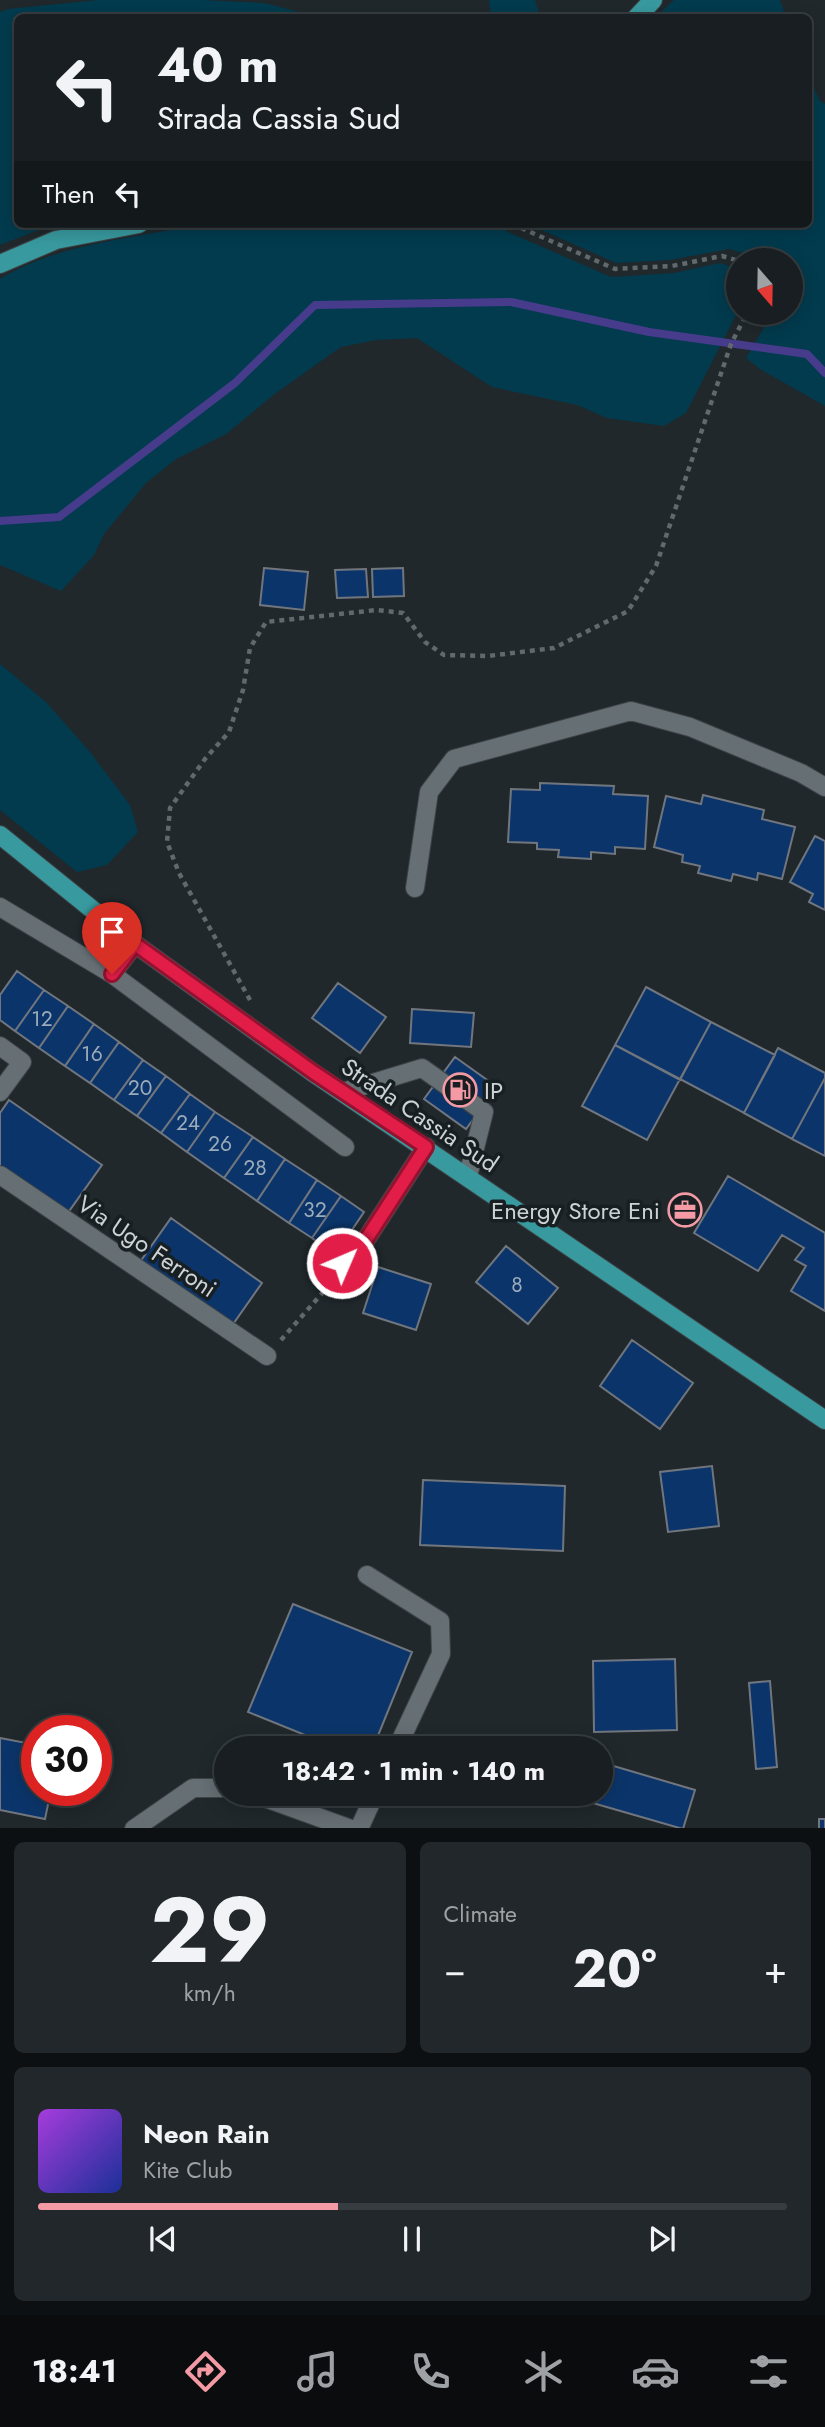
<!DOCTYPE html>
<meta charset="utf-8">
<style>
:root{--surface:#181e21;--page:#21272a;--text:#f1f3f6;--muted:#9fa2a5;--line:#363c3f;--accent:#f49aa5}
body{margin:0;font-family:Jost,sans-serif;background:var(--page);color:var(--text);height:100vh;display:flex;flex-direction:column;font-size:26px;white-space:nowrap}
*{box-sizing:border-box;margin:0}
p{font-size:23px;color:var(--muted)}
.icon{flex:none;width:38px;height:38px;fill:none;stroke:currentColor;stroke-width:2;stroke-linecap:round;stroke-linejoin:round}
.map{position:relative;height:1828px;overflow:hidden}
.drawer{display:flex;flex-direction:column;gap:14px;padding:14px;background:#0d1012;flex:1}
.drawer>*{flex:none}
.top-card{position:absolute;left:14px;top:14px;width:798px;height:214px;border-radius:10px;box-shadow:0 4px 18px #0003,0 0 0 2px var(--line);background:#181e21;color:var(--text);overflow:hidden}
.needle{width:46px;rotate:160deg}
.tools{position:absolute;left:726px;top:248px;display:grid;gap:14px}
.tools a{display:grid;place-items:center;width:77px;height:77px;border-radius:50%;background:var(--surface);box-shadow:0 4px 18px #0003,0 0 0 2px var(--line);font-size:35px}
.speed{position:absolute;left:21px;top:1715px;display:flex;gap:14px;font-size:35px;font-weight:700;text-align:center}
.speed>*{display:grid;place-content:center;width:91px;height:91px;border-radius:50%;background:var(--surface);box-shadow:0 4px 18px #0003,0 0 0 2px var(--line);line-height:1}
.speed .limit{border:10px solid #d22;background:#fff;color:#111}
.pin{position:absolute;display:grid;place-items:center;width:60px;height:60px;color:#fff;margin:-72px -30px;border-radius:50% 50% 50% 0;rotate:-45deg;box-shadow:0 0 7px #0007}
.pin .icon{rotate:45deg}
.me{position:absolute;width:77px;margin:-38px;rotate:45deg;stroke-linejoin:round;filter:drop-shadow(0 0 5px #0008)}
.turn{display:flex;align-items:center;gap:24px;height:147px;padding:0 28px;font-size:32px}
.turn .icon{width:91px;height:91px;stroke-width:2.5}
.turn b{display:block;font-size:49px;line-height:60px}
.then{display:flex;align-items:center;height:66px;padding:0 28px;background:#0003;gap:14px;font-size:26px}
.big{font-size:52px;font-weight:700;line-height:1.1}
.drawer .widget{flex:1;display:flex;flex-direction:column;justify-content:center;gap:10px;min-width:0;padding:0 24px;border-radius:10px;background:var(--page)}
.drawer .dial{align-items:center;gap:0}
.dial b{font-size:91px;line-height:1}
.song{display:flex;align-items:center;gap:21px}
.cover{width:84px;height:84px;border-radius:10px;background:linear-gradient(135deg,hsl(280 70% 55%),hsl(230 70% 35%))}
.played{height:7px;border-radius:4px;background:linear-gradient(90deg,var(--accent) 40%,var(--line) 40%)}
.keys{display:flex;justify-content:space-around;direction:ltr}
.heat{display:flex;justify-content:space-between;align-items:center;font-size:38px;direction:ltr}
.drawer .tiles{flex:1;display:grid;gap:14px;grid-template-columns:1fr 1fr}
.widget:last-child{grid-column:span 2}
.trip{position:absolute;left:214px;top:1736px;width:399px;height:70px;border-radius:35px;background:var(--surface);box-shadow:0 4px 18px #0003,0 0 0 2px var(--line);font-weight:700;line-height:70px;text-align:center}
.tabs{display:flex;height:112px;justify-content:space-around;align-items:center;background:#0a0c0d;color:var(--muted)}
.tabs .icon{width:49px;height:49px}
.tabs .current{color:var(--accent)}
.tabs b{font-size:32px;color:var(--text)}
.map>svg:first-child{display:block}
</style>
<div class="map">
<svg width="825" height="1829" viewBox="0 0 825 1829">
<rect width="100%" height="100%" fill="#20282c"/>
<path fill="#023b4e" d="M98,0H201L264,3L319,17L18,18V224H54L0,245V12L8,9Z
M489,0H535L540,17H491Z
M674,0H780L786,17H655Z
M809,75L819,100L825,104V406L760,369L746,358L767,322L769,313H791V261H756L749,255L729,249L670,260L616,263L528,224H808Z
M204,224H496L508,232L611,277L674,273L720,263L738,269V311L686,413L664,426L607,418L577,405L492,387L417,338L376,340L341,347L276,393L226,434L176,459L146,483L104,534L94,555L61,591L0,565V279C56,244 139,237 204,224Z
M0,664L46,702L90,752L130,805L138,832L107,865L77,872L0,810Z"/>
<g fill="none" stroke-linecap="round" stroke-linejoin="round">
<path stroke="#473c8c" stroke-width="8" d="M0,521L59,517L235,383L315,305L511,302L649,332L807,354L825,373"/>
</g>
<path fill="#0b356a" stroke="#71767e" stroke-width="2" d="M264,568L308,572L304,610L260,605Z
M403,568L404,596L373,597L372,569Z
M366,569L368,597L337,598L335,570Z
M540,783L614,786L613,794L648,796L645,849L615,847V854L591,852V859L558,857L559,850L537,849V843L508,842L511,789L540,790Z
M703,795L764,810L762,819L795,827L782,879L758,873L757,880L733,874L731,881L698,873L700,866L682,862L683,855L654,847L666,796L701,804Z
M815,836L825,841V910L809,902L813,894L790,882Z
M17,971L44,990L15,1031L0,1020V995Z
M338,983L386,1017L360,1053L312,1018Z
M646,987L711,1022L680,1080L615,1045Z
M44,990L68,1006L39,1048L15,1031Z
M68,1006L94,1024L65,1066L39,1048Z
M412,1009L474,1013L471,1047L410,1043Z
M711,1022L775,1055L744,1113L680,1079Z
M94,1024L119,1042L90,1083L65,1066Z
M119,1042L143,1060L114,1100L90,1083Z
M615,1045L680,1079L647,1140L582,1106Z
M778,1048L825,1073V1078L792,1139L744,1113Z
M455,1057L497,1087L466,1129L424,1099Z
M143,1060L166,1076L137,1116L114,1100Z
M166,1076L190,1094L161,1133L137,1116Z
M825,1078V1156L792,1139Z
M190,1094L215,1112L187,1152L161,1133Z
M9,1100L102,1165L67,1214L0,1167V1113Z
M215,1112L253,1137L224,1178L187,1152Z
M253,1137L285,1159L257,1201L224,1178Z
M285,1159L317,1180L289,1223L257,1201Z
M728,1176L825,1233V1311L791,1291L806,1266L795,1260L804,1248L782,1235L758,1271L694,1233Z
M317,1180L341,1196L312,1238L289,1223Z
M341,1196L364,1212L335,1255L312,1238Z
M171,1218L262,1283L231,1327L140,1262Z
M506,1246L558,1288L528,1324L476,1282Z
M378,1267L431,1284L416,1330L363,1313Z
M632,1340L693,1383L660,1429L600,1386Z
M712,1466L719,1526L668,1532L660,1472Z
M423,1480L565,1486L563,1551L420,1545Z
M293,1604L412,1652L373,1748H337L248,1712Z
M675,1659L677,1730L594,1732L593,1661Z
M770,1681L777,1767L756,1769L749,1683Z
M0,1738L37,1745V1790H51L45,1819L0,1810Z
M600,1762L695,1790L683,1829L572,1797L573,1794H600Z
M819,1819H825V1829H819Z"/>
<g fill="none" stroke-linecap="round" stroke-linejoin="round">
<defs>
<path id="minor" d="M415,888L429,792L454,759L631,711L690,727L801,773L825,787
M0,907L112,974L135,944
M112,974L345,1147
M0,1046L22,1062L0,1092
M343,1092L422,1068L484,1112L468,1176
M0,1175L267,1356
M331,1263H342L356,1255L426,1147
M367,1575L440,1621L441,1654L397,1748
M254,1794L351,1829
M134,1829L193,1788H226
M359,1829L375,1794"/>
<path id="major" d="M636,18L653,0
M0,264L56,240L139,224
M0,835L135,944L312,1072L825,1420"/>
</defs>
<use href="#minor" stroke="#3d4346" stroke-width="20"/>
<use href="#major" stroke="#3d4346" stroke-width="20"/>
<path stroke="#62696d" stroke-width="4.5" stroke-dasharray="5 5" stroke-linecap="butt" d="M512,224L615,269L672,266L722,256L739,261
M250,1000L179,873L167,842L170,808L205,759L229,732L243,690L250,648L266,622L377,610L403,613L425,642L444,655L488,656L554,648L628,611L656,566L731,344L747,313
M281,1340L331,1283"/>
<use href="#minor" stroke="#666f74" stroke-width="18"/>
<use href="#major" stroke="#389a9f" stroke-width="18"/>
</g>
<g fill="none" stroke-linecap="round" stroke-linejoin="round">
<defs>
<path id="route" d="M112,974L135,944L313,1072L426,1147L356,1255L342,1263"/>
</defs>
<use href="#route" stroke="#92132f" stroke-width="18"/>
<use href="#route" stroke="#e11d48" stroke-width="12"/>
</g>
<defs>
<symbol id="fuel-ring" viewBox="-11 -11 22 22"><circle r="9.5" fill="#171f22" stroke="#f49aa5" stroke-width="1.5"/><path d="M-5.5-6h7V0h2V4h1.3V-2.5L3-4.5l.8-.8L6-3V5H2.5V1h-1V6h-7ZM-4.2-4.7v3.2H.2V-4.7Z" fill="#f49aa5"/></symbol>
<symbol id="office-ring" viewBox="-11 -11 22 22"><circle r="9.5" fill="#171f22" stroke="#f49aa5" stroke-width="1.5"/><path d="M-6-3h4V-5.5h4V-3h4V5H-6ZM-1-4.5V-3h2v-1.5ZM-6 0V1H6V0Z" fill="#f49aa5"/></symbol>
</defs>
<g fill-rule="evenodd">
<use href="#fuel-ring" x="441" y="1071" width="38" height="38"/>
<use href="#office-ring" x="666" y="1191" width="38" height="38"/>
</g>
<g text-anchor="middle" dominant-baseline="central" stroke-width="7" stroke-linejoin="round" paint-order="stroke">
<g font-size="21" fill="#9cabba">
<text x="42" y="1019">12</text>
<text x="92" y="1054">16</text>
<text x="140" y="1088">20</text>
<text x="188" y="1123">24</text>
<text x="220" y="1144">26</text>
<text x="255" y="1168">28</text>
<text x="315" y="1210">32</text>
<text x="517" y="1285">8</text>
</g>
<g font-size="24" fill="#cdd2d4" stroke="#171f22" text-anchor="start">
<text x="484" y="1090">IP</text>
<text x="660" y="1210" text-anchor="end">Energy Store Eni</text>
</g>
<g font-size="24" fill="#cdd2d4" stroke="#171f22">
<text transform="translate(420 1115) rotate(34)">Strada Cassia Sud</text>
<text transform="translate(147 1246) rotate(34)">Via Ugo Ferroni</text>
</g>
</g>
</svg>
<div class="tools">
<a><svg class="needle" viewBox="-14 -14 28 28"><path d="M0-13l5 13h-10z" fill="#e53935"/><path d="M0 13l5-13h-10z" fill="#9fa2a5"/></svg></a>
</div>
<div class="speed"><div class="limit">30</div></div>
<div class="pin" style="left:112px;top:974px;background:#d93025"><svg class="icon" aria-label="arrive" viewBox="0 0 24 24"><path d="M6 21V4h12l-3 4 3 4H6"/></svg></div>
<svg class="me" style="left:342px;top:1263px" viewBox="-20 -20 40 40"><circle r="17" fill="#e11d48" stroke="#fff" stroke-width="3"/><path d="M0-11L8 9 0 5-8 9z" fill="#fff"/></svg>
<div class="trip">18:42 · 1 min · 140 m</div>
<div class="top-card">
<div class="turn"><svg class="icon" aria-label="left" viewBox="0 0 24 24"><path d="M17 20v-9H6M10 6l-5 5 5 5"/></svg><div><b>40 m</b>Strada Cassia Sud</div></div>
<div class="then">Then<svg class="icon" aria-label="left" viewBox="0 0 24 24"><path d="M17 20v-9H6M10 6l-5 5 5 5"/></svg></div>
</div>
</div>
<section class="drawer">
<div class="tiles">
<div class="widget dial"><b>29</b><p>km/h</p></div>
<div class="widget"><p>Climate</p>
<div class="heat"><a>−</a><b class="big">20°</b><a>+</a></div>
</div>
<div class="widget">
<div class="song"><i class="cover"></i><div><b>Neon Rain</b><p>Kite Club</p></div></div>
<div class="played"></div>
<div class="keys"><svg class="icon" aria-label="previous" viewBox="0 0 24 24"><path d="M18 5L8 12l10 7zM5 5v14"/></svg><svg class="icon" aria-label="pause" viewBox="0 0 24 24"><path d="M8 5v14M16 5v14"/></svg><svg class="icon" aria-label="next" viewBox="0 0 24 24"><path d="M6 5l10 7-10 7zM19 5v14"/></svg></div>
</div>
</div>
</section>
<nav class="tabs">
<b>18:41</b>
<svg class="icon current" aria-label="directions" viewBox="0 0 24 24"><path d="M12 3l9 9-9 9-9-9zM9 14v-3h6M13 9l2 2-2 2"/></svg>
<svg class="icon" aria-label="music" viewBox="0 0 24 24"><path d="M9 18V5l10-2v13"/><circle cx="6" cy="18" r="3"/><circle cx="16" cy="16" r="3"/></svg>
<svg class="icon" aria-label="phone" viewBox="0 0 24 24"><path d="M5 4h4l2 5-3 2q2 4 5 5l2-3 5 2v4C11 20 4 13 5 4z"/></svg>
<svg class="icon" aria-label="climate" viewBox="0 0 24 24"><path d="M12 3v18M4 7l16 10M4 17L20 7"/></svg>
<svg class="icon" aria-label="car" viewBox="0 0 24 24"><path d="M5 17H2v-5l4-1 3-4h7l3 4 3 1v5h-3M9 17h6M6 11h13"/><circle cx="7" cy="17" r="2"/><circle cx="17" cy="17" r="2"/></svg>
<svg class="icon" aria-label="filters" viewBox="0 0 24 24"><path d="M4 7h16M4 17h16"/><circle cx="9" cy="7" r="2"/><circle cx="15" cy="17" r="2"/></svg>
</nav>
